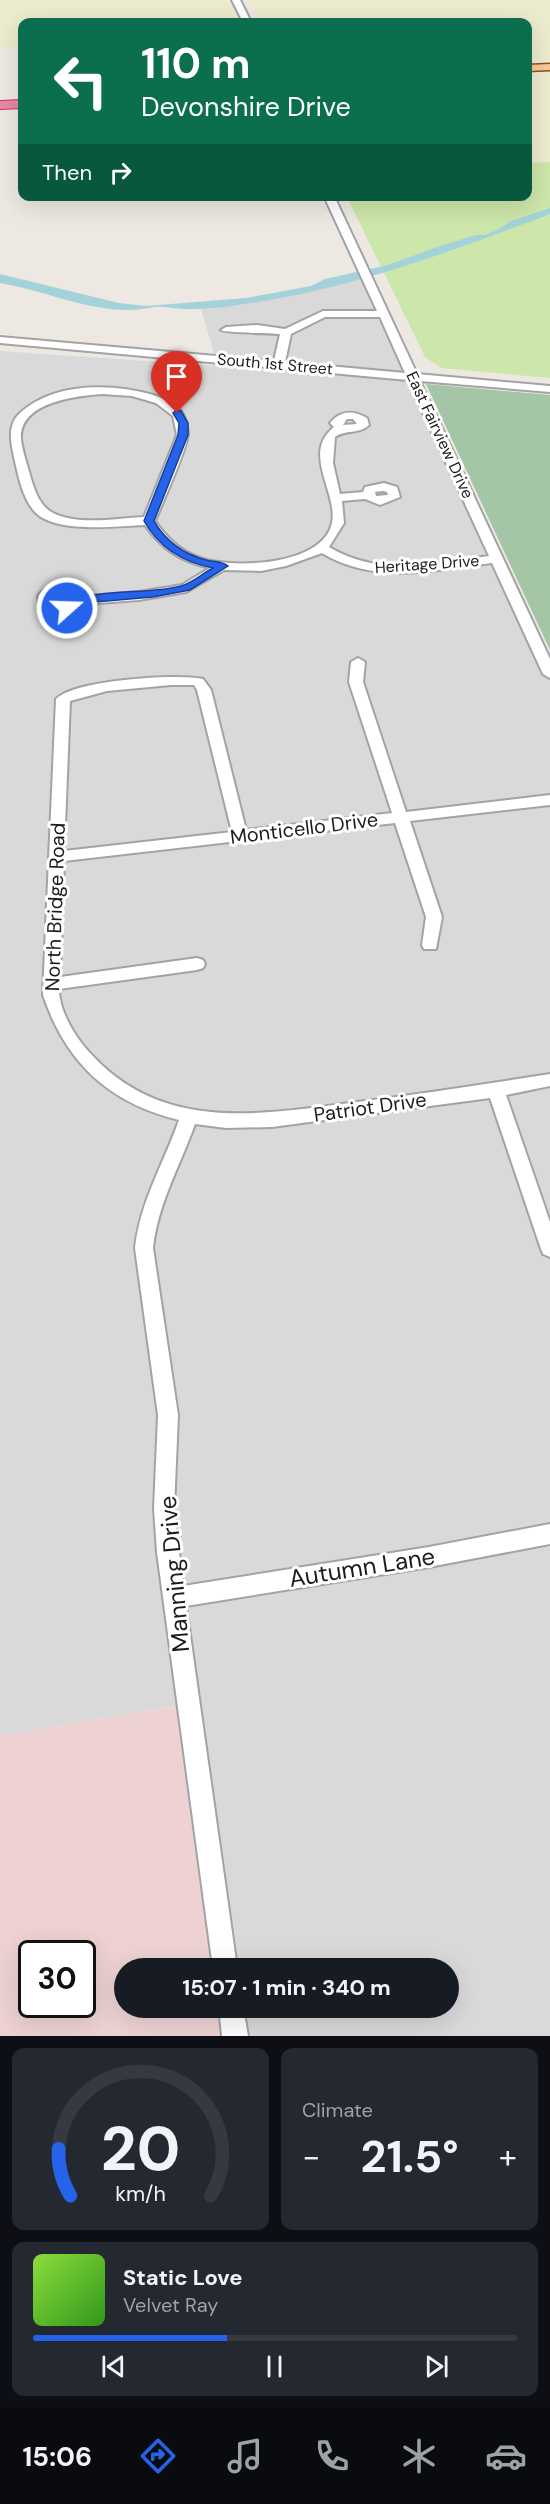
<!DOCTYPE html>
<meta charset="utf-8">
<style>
:root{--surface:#171b24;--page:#242831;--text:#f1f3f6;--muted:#9ea1a6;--line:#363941;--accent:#2563eb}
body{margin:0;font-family:"DM Sans",sans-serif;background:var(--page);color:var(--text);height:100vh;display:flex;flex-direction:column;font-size:22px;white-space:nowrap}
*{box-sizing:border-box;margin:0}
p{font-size:20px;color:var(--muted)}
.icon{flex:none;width:33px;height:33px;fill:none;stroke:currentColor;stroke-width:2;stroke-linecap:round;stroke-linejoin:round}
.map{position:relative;height:2036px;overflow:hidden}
.panel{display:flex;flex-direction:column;gap:12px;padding:12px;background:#0d0f14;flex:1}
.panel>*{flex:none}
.guide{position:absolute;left:18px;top:18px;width:514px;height:183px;border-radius:12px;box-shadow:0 6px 24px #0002;background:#0b6e4f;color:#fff;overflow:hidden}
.speed{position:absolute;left:18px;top:1940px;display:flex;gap:12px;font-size:30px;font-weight:700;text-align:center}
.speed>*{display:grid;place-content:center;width:78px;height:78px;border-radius:50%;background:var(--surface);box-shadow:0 6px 24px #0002;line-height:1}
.speed .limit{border:3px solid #111;border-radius:9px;background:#fff;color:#111}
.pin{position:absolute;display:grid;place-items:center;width:51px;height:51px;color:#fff;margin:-62px -26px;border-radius:50% 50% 50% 0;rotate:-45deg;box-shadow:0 0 6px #0007}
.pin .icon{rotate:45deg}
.me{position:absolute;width:66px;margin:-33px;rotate:70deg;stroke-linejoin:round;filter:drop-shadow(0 0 4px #0008)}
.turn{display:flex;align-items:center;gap:21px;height:126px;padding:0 24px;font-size:27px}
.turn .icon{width:78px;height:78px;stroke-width:2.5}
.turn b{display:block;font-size:42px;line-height:51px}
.then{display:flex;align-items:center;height:57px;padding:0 24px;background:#0003;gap:12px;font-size:22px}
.big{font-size:45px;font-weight:700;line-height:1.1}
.panel .card{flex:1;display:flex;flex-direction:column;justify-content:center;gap:9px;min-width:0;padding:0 21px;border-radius:12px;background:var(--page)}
.panel .dial{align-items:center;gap:0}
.dial svg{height:156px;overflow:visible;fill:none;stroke:var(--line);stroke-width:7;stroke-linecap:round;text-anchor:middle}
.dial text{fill:var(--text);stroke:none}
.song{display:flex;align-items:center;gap:18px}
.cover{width:72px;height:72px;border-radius:9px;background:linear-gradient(135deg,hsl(90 70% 55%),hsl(110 70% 35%))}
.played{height:6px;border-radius:3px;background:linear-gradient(90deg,var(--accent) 40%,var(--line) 40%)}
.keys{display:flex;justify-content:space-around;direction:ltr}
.heat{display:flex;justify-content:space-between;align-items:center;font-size:33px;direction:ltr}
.panel .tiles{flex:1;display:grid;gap:12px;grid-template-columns:1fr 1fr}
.card:last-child{grid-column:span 2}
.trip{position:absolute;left:114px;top:1958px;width:345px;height:60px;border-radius:30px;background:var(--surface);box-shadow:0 6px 24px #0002;font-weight:700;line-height:60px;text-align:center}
.dock{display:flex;height:96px;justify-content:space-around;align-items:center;background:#090b0e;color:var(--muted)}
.dock .icon{width:42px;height:42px}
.dock .on{color:var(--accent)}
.dock b{font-size:27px;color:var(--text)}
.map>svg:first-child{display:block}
</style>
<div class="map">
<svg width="550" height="2036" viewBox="0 0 550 2036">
<rect width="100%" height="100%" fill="#ede9e2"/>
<path fill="#dad9d9" d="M362,276L409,375L215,356L200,306L254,298Z
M0,351L410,379L550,680V2036H245L241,2007H448V1968H235L198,1702L0,1736Z"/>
<path fill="#eed2d3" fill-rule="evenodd" d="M182,1705L218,1968H124V2007H224L228,2036H0V1736ZM32,1953H82V2004H32Z"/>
<path fill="#ecebce" d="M0,0H228L239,22H22V47H0Z
M250,0H550V60L528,62V22H261Z
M550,72V162L528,163V74Z"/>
<path fill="#cde6a9" d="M550,162V378L441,368L425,357L347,197L528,196V163Z"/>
<path fill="#a4c5a6" d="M426,384L550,395V650Z"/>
<path fill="#a4d2da" d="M550,208V214C458,249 362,285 264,301C238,305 209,310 183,309C174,309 164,306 155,307C147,308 137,310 128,310C85,310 42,290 0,283V274L119,303L146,306L246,298L311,286L325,279L388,265L440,246L476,235H485L499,229L511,221Z"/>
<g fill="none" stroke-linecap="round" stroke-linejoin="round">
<defs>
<path id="minor" d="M232,0H240L251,22H243Z
M324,196H334L417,374L550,386V392L420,381L550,659V678L543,674L492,563C434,570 375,585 322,553L286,566L261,571L224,570L186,592L139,600L85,604L77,609L63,613L49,611L39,603L38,596C50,579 68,583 85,590L87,596L139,592L182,585L210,568C181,561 162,550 145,525C117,526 56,534 35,512C22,498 18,474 14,457C11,443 7,426 19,414C53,382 111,383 153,395C163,398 178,405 183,414C186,419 187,427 188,432C190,443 161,506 155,521C167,538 180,551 200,558C233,569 323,566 332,523C338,492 301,453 334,427L330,423C341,410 353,410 367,418L369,425C358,435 346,429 335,437L333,463L340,494L363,492L365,487L384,483L397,487L400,497L380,505L365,499L342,501L344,523L329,547C381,578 433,563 489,556L408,380L0,343V337L274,361L280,334C269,333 225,333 221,330L226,327L257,325L285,329L323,311H377ZM325,317H380L405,373L285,362L291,334ZM102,394L132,396L156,403L173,416L177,435L144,517C117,518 79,526 53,513C39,506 34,489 30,475C27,464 22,450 21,439C19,402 76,396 102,394ZM347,419H353L357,424L343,425ZM383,491L387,492L388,495L376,496L375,492ZM58,591H65L74,595V599L65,605L54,603L50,596Z
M358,658L365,662L363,682L406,812L550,795V805L410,821L442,917L436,949H424L422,945L426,917L395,823L64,861L60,977L197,958L203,960L205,964L203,968L197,970L59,989C59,1011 75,1037 90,1053C163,1134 262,1114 357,1102C422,1094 486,1084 550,1074V1086L506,1095L550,1222V1257L543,1254L541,1249L490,1098L272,1127L226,1128L195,1124C180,1166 158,1203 153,1248L178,1415L174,1509L183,1586L429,1547L550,1524V1544L429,1567L186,1606L237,1968H213L157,1552L154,1509L158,1415L135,1248C140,1202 164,1163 179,1120C109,1103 66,1063 43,995L56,699C73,680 178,673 203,679L211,690L246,830L392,813L349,682L351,662ZM171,685H194L197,690L232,832L64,851L70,701L107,691Z
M219,2007H243L248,2036H222Z"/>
<path id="major" d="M550,64V70L528,71V65Z"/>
<path id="highway" d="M22,100V108L0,109V101Z"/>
</defs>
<use href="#minor" stroke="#a3a3a3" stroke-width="4"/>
<use href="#major" stroke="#8f5505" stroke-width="3"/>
<use href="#highway" stroke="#d12a72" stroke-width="2"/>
<use href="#minor" fill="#fff" fill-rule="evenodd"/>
<use href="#major" fill="#f8c89d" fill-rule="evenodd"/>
<use href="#highway" fill="#e38ca4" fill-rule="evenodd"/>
</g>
<path fill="#2563eb" stroke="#184099" stroke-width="1.5" d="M177,410L181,411L188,423V435L154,521C165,540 183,554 206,560C213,562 222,561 228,566L190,590L153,597L83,603L71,611H63V606C97,586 143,596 181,586C192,583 203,573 213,568C182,562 159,548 144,521L178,435L179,423L173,413Z"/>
<g text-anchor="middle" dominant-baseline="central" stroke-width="6" stroke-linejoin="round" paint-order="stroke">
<g font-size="16" fill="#1c1c1c" stroke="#fff">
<text transform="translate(275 364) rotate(5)">South 1st Street</text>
<text transform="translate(440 435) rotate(65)">East Fairview Drive</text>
<text transform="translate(427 564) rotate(-4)">Heritage Drive</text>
</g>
<g font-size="20" fill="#1c1c1c" stroke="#fff">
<text transform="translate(304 828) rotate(-7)">Monticello Drive</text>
<text transform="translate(55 907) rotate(-88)">North Bridge Road</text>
<text transform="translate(370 1107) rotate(-8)">Patriot Drive</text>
</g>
<g font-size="24" fill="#1c1c1c" stroke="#fff">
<text transform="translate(362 1567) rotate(-9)">Autumn Lane</text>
<text transform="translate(174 1574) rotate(-95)">Manning Drive</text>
</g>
</g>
</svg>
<div class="speed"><div class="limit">30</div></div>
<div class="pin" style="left:177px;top:413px;background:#d93025"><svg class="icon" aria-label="arrive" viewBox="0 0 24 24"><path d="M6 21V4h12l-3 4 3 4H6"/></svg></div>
<svg class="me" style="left:67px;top:608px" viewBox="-20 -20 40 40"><circle r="17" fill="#2563eb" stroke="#fff" stroke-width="3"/><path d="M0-11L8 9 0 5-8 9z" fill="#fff"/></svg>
<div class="trip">15:07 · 1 min · 340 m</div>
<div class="guide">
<div class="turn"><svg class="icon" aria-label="left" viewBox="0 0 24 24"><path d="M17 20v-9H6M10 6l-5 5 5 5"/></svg><div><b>110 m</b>Devonshire Drive</div></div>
<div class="then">Then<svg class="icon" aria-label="right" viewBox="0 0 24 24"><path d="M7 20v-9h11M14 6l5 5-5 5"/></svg></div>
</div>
</div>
<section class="panel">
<div class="tiles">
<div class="card dial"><svg viewBox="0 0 100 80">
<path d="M14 69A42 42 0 1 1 86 69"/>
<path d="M14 69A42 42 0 0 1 8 45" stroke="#2563eb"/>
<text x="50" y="56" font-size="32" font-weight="700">20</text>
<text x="50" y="72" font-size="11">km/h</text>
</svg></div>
<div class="card"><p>Climate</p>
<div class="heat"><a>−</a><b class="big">21.5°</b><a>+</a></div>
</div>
<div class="card">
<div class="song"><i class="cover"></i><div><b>Static Love</b><p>Velvet Ray</p></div></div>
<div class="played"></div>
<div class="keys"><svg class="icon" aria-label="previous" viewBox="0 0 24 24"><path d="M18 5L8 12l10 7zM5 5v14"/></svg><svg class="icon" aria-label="pause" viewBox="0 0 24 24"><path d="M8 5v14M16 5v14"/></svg><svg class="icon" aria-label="next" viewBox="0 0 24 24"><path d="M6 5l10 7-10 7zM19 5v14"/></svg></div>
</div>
</div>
</section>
<nav class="dock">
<b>15:06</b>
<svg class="icon on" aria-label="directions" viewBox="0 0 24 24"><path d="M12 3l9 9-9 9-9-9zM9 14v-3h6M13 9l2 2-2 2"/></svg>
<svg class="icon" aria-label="music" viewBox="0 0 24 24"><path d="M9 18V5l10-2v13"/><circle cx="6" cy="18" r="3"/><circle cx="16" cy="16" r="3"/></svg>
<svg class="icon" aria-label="phone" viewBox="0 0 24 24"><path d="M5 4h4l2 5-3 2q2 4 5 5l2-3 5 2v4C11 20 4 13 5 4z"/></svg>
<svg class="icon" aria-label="climate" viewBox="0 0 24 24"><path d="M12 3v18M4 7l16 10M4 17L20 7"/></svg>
<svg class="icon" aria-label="car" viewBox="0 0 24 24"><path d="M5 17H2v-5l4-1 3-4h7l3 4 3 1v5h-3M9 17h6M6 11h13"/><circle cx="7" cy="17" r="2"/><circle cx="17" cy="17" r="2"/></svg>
</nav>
